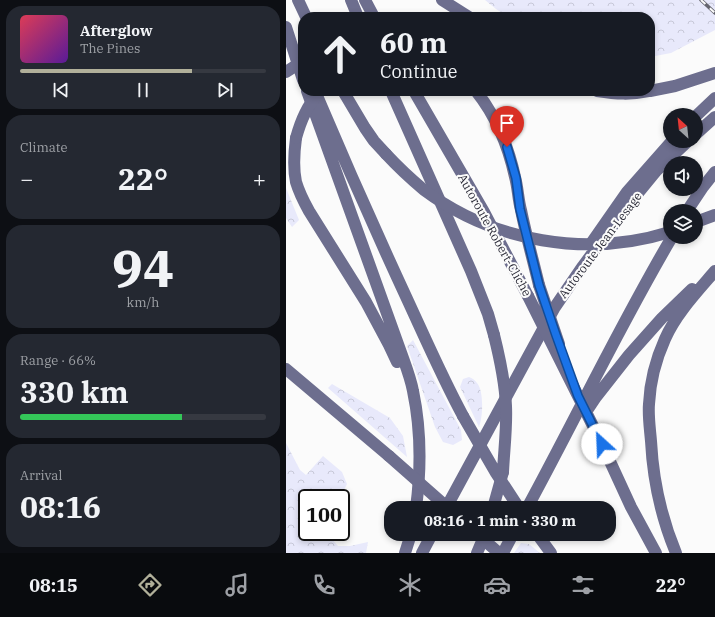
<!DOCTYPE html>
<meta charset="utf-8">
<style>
:root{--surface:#171b24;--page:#242831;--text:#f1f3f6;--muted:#9ea1a6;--line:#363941;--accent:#b1b09a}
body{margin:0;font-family:"IBM Plex Serif",serif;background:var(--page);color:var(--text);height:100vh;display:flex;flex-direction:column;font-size:15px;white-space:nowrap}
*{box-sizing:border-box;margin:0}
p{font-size:13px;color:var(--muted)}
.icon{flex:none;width:22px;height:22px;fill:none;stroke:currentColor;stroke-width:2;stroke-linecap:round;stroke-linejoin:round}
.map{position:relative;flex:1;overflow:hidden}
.details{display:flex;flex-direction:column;gap:6px;padding:6px;background:#0d0f14;width:286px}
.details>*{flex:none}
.guide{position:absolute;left:12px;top:12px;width:357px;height:84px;border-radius:16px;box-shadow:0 2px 6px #0003;background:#171b24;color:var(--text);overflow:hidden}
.needle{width:26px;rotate:333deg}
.tools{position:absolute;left:377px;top:108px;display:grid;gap:8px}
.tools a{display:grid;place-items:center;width:40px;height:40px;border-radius:50%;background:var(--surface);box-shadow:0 2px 6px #0003;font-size:20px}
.speed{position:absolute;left:12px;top:489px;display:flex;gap:8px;font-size:20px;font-weight:700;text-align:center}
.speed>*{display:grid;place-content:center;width:52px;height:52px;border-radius:50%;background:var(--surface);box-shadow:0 2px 6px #0003;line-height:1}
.speed .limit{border:2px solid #111;border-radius:6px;background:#fff;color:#111}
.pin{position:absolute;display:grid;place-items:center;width:34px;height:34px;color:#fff;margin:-41px -17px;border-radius:50% 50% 50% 0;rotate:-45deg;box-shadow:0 0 4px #0007}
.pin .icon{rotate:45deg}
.me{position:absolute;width:44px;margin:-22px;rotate:335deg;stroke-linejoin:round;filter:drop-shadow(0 0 3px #0008)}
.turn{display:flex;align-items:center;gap:14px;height:84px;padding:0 16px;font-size:18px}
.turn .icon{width:52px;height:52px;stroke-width:2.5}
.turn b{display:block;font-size:28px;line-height:34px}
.big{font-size:30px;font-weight:800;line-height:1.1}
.details .tile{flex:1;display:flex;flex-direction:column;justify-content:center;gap:6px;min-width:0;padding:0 14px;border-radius:16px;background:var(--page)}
.details .dial{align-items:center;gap:0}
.dial b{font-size:52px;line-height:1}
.song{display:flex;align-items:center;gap:12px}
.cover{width:48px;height:48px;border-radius:6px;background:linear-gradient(135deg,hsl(350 70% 55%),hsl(270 70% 35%))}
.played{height:4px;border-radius:2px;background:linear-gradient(90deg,var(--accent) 70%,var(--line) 70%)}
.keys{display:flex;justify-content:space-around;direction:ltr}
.heat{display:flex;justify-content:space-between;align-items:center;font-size:22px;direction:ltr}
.charge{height:6px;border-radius:3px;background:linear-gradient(90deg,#34c759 66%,var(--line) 0)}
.trip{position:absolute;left:98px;top:501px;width:232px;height:40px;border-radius:16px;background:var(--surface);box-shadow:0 2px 6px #0003;font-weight:800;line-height:40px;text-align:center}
.tab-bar{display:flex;height:64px;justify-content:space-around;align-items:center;background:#090b0e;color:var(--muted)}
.tab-bar .icon{width:28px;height:28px}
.tab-bar .current{color:var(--accent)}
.tab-bar b{font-size:18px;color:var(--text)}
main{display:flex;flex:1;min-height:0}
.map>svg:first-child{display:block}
</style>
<main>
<section class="details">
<div class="tile">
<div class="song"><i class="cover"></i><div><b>Afterglow</b><p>The Pines</p></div></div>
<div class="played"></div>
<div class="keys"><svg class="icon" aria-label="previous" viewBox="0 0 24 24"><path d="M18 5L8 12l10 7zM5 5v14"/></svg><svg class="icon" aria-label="pause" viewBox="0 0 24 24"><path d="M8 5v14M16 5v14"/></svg><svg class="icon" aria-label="next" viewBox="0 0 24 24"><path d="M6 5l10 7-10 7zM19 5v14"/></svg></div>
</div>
<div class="tile"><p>Climate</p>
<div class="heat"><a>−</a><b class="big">22°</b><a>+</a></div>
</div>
<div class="tile dial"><b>94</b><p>km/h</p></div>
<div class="tile"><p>Range · 66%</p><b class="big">330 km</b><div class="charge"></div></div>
<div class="tile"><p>Arrival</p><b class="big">08:16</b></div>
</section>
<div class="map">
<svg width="429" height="553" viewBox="0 0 429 553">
<defs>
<pattern id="forest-crowns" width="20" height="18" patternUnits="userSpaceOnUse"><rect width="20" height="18" fill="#e8e9fb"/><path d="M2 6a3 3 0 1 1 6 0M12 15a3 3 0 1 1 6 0" fill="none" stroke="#c7c8d8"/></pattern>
</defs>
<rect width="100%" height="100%" fill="#fbfbfb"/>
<path fill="url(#forest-crowns)" d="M199,0H429V30L385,53L364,57V17H222L210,9Z
M0,188L13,220L6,227L0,218Z
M127,340L175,430L176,440L167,445L157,442L149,427L121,346Z
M183,377C186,378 189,380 191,383C198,391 197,417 193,427L174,387L177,379Z
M46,384L104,418L117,436L121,457L42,388Z
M0,443L14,470L20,475L37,456L56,472L61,484L54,498H21V532H43L46,539L52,546H64L82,542L80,553H0Z
M235,543L243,544L254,553H228Z"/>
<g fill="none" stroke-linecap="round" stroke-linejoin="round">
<path stroke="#6d6e8e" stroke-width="12" d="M12,0L20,17
M65,0L72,17
M79,0L88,17
M156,0L183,17
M0,27L17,80
M21,91L117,358C121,369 125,380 127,391C135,429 135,470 130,508
M29,91C59,162 90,232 122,301C140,340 157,379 177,416
M57,91L79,128L88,141L100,154
M105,91L185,271L202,314L208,335
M128,91L198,212L242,296
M190,91C210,116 222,145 229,177C232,188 232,199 235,210C240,235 247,260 253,285
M311,91C330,94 345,95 364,91
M364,91L389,86L429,73
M410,116L429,98
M410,134L429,117
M10,138C8,153 7,168 10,182C13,192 18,202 23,211L80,302L103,345L111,362
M401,211L417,187L429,172
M410,222L429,215
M304,245L341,192L386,141
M0,369L103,456
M302,409L310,397L343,355L376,318L406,289
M316,444L345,507L370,553
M160,508L269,307L297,266L339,209L371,170L402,141
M207,508L217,472
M241,508C290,418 334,325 386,237
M251,534L265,553
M119,553L125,534
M136,553L146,534
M191,553L199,534
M217,553L227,534
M390,553C375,517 367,480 365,441C364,429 362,416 363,404C364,383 370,359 379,339C390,314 411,292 429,271"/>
<defs>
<path id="rail" d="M415,0L429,13"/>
</defs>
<use href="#rail" stroke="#66666f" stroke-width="3.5"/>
<use href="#rail" stroke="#fbfbfb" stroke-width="2" stroke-dasharray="6" stroke-linecap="butt"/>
<path stroke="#6d6e8e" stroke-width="12" d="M0,72L17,61
M10,138C15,120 21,106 34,91
M100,154C112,167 125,179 138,190C208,242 301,258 384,232
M253,285L273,344
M242,296L316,444
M208,335C214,359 219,382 220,406C221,428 218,450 217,472
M177,416L210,473L233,508
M103,456L162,508
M191,534L213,553"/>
</g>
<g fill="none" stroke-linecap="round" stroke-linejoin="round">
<defs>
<path id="route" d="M221,147L230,178L234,209L253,285L270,335L292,396L316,444"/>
</defs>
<use href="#route" stroke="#114b97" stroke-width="10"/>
<use href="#route" stroke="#1a73e8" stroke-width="7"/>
</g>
<g text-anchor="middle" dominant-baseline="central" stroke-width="4" stroke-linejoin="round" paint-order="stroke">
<g font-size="12" fill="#282835" stroke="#fbfbfb">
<text transform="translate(209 235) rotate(61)">Autoroute Robert-Cliche</text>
<text transform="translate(314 245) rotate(-53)">Autoroute Jean-Lesage</text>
</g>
</g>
</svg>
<div class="tools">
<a><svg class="needle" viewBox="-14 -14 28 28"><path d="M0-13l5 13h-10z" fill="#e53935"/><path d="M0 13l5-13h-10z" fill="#9ea1a6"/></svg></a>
<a><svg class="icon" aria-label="sound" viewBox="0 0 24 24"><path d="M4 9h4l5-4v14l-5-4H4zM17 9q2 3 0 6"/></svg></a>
<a><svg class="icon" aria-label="layers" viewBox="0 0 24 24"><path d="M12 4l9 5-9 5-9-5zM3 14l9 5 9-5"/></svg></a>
</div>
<div class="speed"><div class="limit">100</div></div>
<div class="pin" style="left:221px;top:147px;background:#d93025"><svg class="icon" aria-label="arrive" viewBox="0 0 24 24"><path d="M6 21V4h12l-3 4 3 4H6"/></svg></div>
<svg class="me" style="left:316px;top:444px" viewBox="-20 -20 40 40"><circle r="19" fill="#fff"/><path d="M0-13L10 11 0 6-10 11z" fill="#1a73e8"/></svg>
<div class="trip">08:16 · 1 min · 330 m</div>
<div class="guide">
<div class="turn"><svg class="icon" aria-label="ahead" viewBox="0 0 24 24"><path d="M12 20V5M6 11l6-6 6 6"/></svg><div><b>60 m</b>Continue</div></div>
</div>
</div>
</main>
<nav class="tab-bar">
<b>08:15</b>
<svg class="icon current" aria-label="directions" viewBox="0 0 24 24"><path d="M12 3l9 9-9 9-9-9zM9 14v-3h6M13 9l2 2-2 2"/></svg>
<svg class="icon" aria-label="music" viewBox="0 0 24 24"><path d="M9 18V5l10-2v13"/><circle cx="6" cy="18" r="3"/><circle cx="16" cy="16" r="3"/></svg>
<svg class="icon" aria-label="phone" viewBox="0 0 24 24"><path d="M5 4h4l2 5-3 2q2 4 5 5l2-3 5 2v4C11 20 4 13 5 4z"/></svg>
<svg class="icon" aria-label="climate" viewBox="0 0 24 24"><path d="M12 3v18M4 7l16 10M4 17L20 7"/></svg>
<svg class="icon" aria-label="car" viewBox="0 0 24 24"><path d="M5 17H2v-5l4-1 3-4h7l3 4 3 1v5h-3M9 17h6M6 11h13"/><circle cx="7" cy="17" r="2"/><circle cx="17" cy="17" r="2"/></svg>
<svg class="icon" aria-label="filters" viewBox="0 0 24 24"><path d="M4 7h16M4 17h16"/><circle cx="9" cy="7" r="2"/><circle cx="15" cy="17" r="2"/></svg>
<b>22°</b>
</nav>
